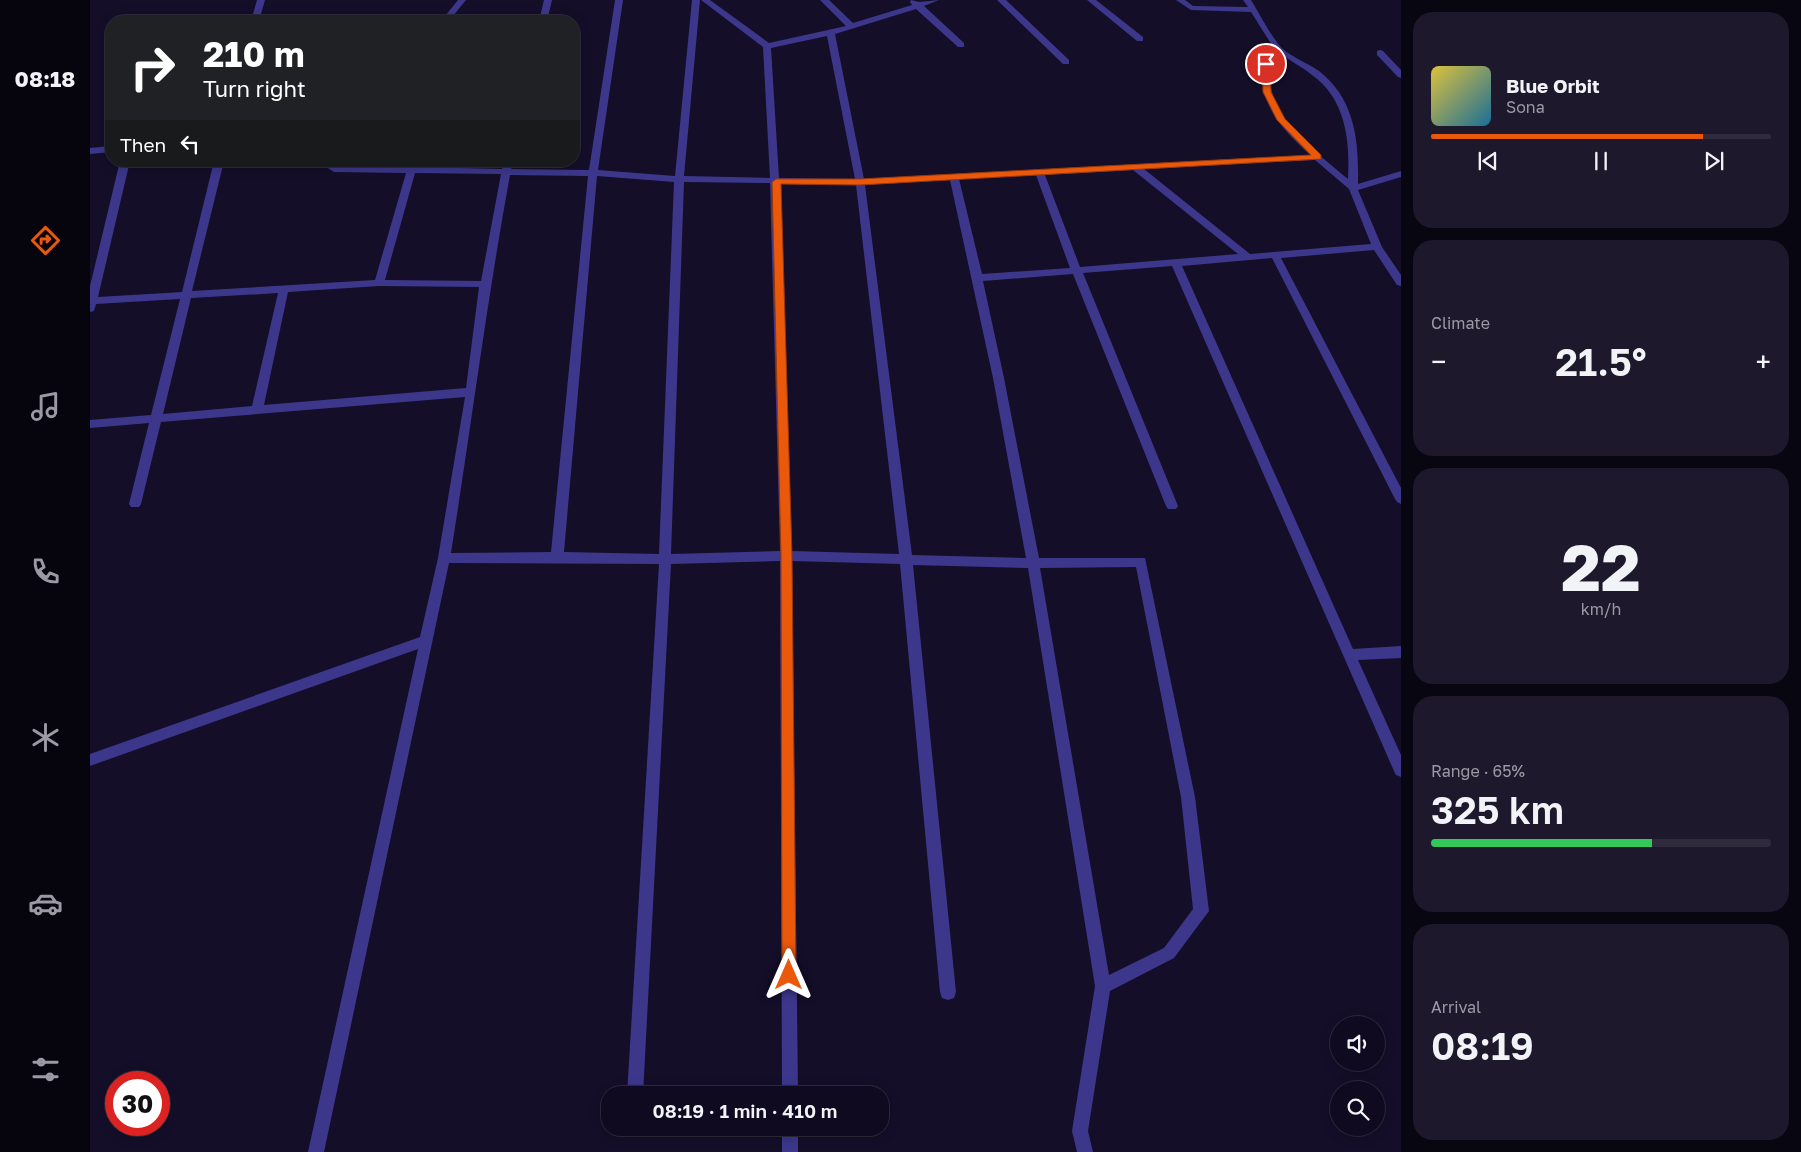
<!DOCTYPE html>
<meta charset="utf-8">
<style>
:root{--surface:#0f0a1f;--page:#1d182c;--text:#f1f3f6;--muted:#9b9aa4;--line:#2f2b3d;--accent:#ea580c}
body{margin:0;font-family:"Golos Text",sans-serif;background:var(--page);color:var(--text);height:100vh;display:flex;flex-direction:column;font-size:19px;white-space:nowrap}
*{box-sizing:border-box;margin:0}
p{font-size:16px;color:var(--muted)}
.icon{flex:none;width:28px;height:28px;fill:none;stroke:currentColor;stroke-width:2;stroke-linecap:round;stroke-linejoin:round}
.map{position:relative;flex:1;overflow:hidden}
.sheet{display:flex;flex-direction:column;gap:12px;padding:12px;background:#080611;width:400px}
.sheet>*{flex:none}
.top-card{position:absolute;left:15px;top:15px;width:475px;height:152px;border-radius:20px;box-shadow:0 2px 12px #0003,0 0 0 1px var(--line);background:#202124;color:#fff;overflow:hidden}
.fabs{position:absolute;left:1240px;top:1016px;display:grid;gap:10px}
.fabs a{display:grid;place-items:center;width:55px;height:55px;border-radius:50%;background:var(--surface);box-shadow:0 2px 12px #0003,0 0 0 1px var(--line);font-size:25px}
.speed{position:absolute;left:15px;top:1071px;display:flex;gap:10px;font-size:25px;font-weight:700;text-align:center}
.speed>*{display:grid;place-content:center;width:65px;height:65px;border-radius:50%;background:var(--surface);box-shadow:0 2px 12px #0003,0 0 0 1px var(--line);line-height:1}
.speed .limit{border:8px solid #d22;background:#fff;color:#111}
.pin{position:absolute;display:grid;place-items:center;width:42px;height:42px;color:#fff;margin:-21px;border:2px solid #fff;border-radius:50%;box-shadow:0 1px 5px #0007}
.me{position:absolute;width:55px;margin:-28px;rotate:0deg;stroke-linejoin:round;filter:drop-shadow(0 0 4px #0008)}
.turn{display:flex;align-items:center;gap:18px;height:105px;padding:0 15px;font-size:22px}
.turn .icon{width:65px;height:65px;stroke-width:2.5}
.turn b{display:block;font-size:35px;line-height:42px}
.then{display:flex;align-items:center;height:48px;padding:0 15px;background:#0003;gap:10px;font-size:19px}
.big{font-size:38px;font-weight:600;line-height:1.1}
.sheet .widget{flex:1;display:flex;flex-direction:column;justify-content:center;gap:8px;min-width:0;padding:0 18px;border-radius:20px;background:var(--page)}
.sheet .dial{align-items:center;gap:0}
.dial b{font-size:65px;line-height:1}
.song{display:flex;align-items:center;gap:15px}
.cover{width:60px;height:60px;border-radius:8px;background:linear-gradient(135deg,hsl(50 70% 55%),hsl(200 70% 35%))}
.played{height:5px;border-radius:2px;background:linear-gradient(90deg,var(--accent) 80%,var(--line) 80%)}
.keys{display:flex;justify-content:space-around;direction:ltr}
.heat{display:flex;justify-content:space-between;align-items:center;font-size:28px;direction:ltr}
.charge{height:8px;border-radius:4px;background:linear-gradient(90deg,#34c759 65%,var(--line) 0)}
.trip{position:absolute;left:511px;top:1086px;width:288px;height:50px;border-radius:20px;background:var(--surface);box-shadow:0 2px 12px #0003,0 0 0 1px var(--line);font-weight:600;line-height:50px;text-align:center}
main{display:flex;flex:1;min-height:0}
.dock{display:flex;flex-direction:column;width:90px;justify-content:space-around;align-items:center;background:#06040c;color:var(--muted)}
.dock .icon{width:35px;height:35px}
.dock .selected{color:var(--accent)}
.dock b{font-size:22px;color:var(--text)}
.map>svg:first-child{display:block}
</style>
<main>
<nav class="dock">
<b>08:18</b>
<svg class="icon selected" aria-label="directions" viewBox="0 0 24 24"><path d="M12 3l9 9-9 9-9-9zM9 14v-3h6M13 9l2 2-2 2"/></svg>
<svg class="icon" aria-label="music" viewBox="0 0 24 24"><path d="M9 18V5l10-2v13"/><circle cx="6" cy="18" r="3"/><circle cx="16" cy="16" r="3"/></svg>
<svg class="icon" aria-label="phone" viewBox="0 0 24 24"><path d="M5 4h4l2 5-3 2q2 4 5 5l2-3 5 2v4C11 20 4 13 5 4z"/></svg>
<svg class="icon" aria-label="climate" viewBox="0 0 24 24"><path d="M12 3v18M4 7l16 10M4 17L20 7"/></svg>
<svg class="icon" aria-label="car" viewBox="0 0 24 24"><path d="M5 17H2v-5l4-1 3-4h7l3 4 3 1v5h-3M9 17h6M6 11h13"/><circle cx="7" cy="17" r="2"/><circle cx="17" cy="17" r="2"/></svg>
<svg class="icon" aria-label="filters" viewBox="0 0 24 24"><path d="M4 7h16M4 17h16"/><circle cx="9" cy="7" r="2"/><circle cx="15" cy="17" r="2"/></svg>
</nav>
<div class="map">
<svg width="1311" height="1152" viewBox="0 0 1311 1152">
<rect width="100%" height="100%" fill="#140e29"/>
<g fill="none" stroke-linecap="round" stroke-linejoin="round">
<path fill="#3c378b" fill-rule="evenodd" d="M167,0H175L169,21H161Z
M368,0H376L359,21H351Z
M454,0H462L457,21H449Z
M525,0H533L508,170L585,176L602,0H610L594,176L680,178L673,47L611,0H620L679,43L756,26L730,0H739L763,23L822,5L820,2L821,0L829,2L849,0L834,6L874,43V47H868L826,9L745,34L774,179L1220,155C1189,125 1171,108 1172,64L1185,50L1161,12L1101,10L1086,0H1095L1103,6L1158,7L1153,0H1161C1169,13 1183,40 1193,49C1203,58 1218,63 1229,71C1265,99 1269,141 1268,184L1311,171V177L1268,190L1292,247L1311,275V286L1307,285L1284,250L1191,258L1311,488V504L1307,502L1305,499L1182,258L1092,266L1263,649L1311,646V658L1268,660L1311,755V777L1306,775L1304,771L1082,266L993,273L1088,506L1086,509H1078L1076,506L983,274L893,281L914,378L949,558H1055L1105,797L1119,911L1084,958L1020,991L998,1131L1003,1152H987L982,1131L1005,986L938,568L823,565L866,992L864,998L858,1000L852,998L850,992L810,564L702,561L708,1095H692L690,561L581,564L553,1095H537L569,564L359,563L234,1152H218L328,649L0,766V754L330,637L348,558L375,397L71,422L51,504L49,507H41L39,504L59,423L0,428V420L61,415L90,299L6,304L4,311L0,312V286L30,161H40L8,297L92,292L124,161H134L102,291L285,280L316,173L244,172L227,161H239L246,166L317,167L319,161H329L327,167L412,169L413,161H423L421,169L499,170ZM737,36L765,179L689,178L681,48ZM1190,54C1201,61 1212,67 1222,75C1256,99 1260,141 1258,179C1231,156 1192,128 1182,92C1179,83 1180,73 1180,64ZM1225,160L1259,189L1281,244L1160,254L1054,169ZM1043,170L1148,254L990,267L955,175ZM325,173L411,174L391,281L295,280ZM420,175L498,176L461,552L361,553C381,427 397,300 420,175ZM946,175L980,268L892,274L869,179ZM507,176L584,182L569,554L474,552ZM860,180L903,378L936,558L822,555L775,185ZM594,182L680,183L690,551L581,554ZM690,184L766,185L809,554L702,551ZM289,286L389,287L376,388L174,405L198,292ZM188,293L162,406L73,414L101,298ZM1046,567L1091,797L1103,909L1074,948L1019,975L950,568Z
M907,0H916L979,60V64H973Z
M997,0H1006L1053,37V41H1047Z
M1290,50L1293,51L1311,70V78L1308,77L1287,55V51Z
M21,146V152L0,154V148Z
M692,1128H708V1152H692Z"/>
</g>
<path fill="#ea580c" stroke="#983908" d="M1176,61L1180,64L1181,92L1195,119L1231,155V159L770,185L691,184L702,556L706,975L704,980L699,982L694,980L692,975L691,556L682,182L686,179H770L1221,155L1187,120L1173,92L1172,64Z"/>
</svg>
<div class="fabs">
<a><svg class="icon" aria-label="sound" viewBox="0 0 24 24"><path d="M4 9h4l5-4v14l-5-4H4zM17 9q2 3 0 6"/></svg></a>
<a><svg class="icon" aria-label="search" viewBox="0 0 24 24"><circle cx="10" cy="10" r="6"/><path d="M15 15l6 6"/></svg></a>
</div>
<div class="speed"><div class="limit">30</div></div>
<div class="pin" style="left:1176px;top:64px;background:#d93025"><svg class="icon" aria-label="arrive" viewBox="0 0 24 24"><path d="M6 21V4h12l-3 4 3 4H6"/></svg></div>
<svg class="me" style="left:699px;top:975px" viewBox="-20 -20 40 40"><path d="M0-17L14 15 0 8-14 15z" fill="#ea580c" stroke="#fff" stroke-width="4"/></svg>
<div class="trip">08:19 · 1 min · 410 m</div>
<div class="top-card">
<div class="turn"><svg class="icon" aria-label="right" viewBox="0 0 24 24"><path d="M7 20v-9h11M14 6l5 5-5 5"/></svg><div><b>210 m</b>Turn right</div></div>
<div class="then">Then<svg class="icon" aria-label="left" viewBox="0 0 24 24"><path d="M17 20v-9H6M10 6l-5 5 5 5"/></svg></div>
</div>
</div>
<section class="sheet">
<div class="widget">
<div class="song"><i class="cover"></i><div><b>Blue Orbit</b><p>Sona</p></div></div>
<div class="played"></div>
<div class="keys"><svg class="icon" aria-label="previous" viewBox="0 0 24 24"><path d="M18 5L8 12l10 7zM5 5v14"/></svg><svg class="icon" aria-label="pause" viewBox="0 0 24 24"><path d="M8 5v14M16 5v14"/></svg><svg class="icon" aria-label="next" viewBox="0 0 24 24"><path d="M6 5l10 7-10 7zM19 5v14"/></svg></div>
</div>
<div class="widget"><p>Climate</p>
<div class="heat"><a>−</a><b class="big">21.5°</b><a>+</a></div>
</div>
<div class="widget dial"><b>22</b><p>km/h</p></div>
<div class="widget"><p>Range · 65%</p><b class="big">325 km</b><div class="charge"></div></div>
<div class="widget"><p>Arrival</p><b class="big">08:19</b></div>
</section>
</main>
